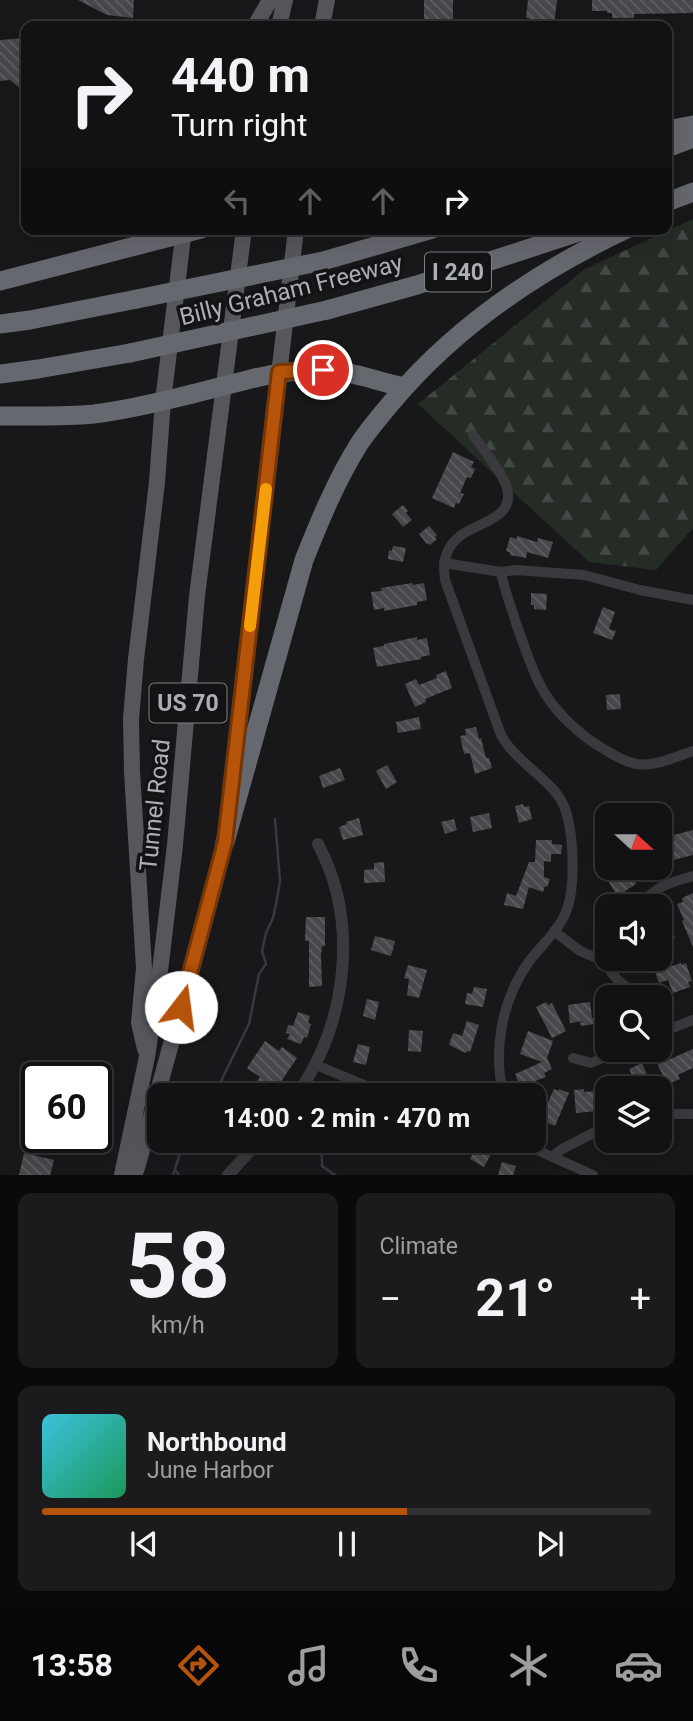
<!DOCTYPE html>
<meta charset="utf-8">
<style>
:root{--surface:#121214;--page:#1b1b1d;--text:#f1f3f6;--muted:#9c9ea0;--line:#313234;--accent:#b45309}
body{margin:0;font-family:Roboto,sans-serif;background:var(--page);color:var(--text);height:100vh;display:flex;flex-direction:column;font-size:26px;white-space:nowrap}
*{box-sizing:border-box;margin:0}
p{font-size:23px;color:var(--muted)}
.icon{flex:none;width:38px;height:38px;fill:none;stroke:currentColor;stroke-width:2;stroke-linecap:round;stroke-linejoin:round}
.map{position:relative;height:1175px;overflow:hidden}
.drawer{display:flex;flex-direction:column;gap:18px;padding:18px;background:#0a0a0b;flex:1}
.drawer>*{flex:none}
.banner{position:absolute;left:21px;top:21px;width:651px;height:214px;border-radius:14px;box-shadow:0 7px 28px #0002,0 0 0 2px var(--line);background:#121214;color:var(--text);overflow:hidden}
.needle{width:46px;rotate:111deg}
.tools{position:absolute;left:595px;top:803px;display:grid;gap:14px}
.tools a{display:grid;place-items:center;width:77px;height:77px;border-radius:14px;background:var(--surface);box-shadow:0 7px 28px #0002,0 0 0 2px var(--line);font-size:35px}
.speed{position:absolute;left:21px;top:1062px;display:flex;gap:14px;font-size:35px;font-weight:700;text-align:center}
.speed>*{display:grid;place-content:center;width:91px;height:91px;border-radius:50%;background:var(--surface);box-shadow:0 7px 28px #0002,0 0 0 2px var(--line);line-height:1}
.speed .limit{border:4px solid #111;border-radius:10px;background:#fff;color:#111}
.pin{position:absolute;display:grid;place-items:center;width:60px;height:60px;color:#fff;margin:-30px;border:4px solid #fff;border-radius:50%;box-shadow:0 2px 7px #0007}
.me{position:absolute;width:77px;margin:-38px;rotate:15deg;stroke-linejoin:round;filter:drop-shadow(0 0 5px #0008)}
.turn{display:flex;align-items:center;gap:24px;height:147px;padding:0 35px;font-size:32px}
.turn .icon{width:91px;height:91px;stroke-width:2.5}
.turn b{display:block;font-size:49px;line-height:60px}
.lanes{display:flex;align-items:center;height:66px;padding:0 35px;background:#0003;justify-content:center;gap:35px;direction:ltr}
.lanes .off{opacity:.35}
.big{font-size:52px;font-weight:700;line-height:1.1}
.drawer .widget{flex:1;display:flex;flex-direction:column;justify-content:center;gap:10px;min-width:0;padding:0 24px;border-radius:14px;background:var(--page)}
.drawer .dial{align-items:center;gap:0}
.dial b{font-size:91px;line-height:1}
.song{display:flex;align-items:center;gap:21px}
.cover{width:84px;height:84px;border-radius:10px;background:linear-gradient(135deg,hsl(190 70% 55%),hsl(150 70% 35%))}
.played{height:7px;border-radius:4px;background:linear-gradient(90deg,var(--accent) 60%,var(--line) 60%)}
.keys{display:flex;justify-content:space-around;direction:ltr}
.heat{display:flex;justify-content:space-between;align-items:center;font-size:38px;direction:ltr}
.drawer .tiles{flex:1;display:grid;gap:18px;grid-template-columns:1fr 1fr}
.widget:last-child{grid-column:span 2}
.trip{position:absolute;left:147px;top:1083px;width:399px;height:70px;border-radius:14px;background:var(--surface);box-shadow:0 7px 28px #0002,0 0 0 2px var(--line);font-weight:700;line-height:70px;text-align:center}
.tab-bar{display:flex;height:112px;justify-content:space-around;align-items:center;background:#070708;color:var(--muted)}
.tab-bar .icon{width:49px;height:49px}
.tab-bar .current{color:var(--accent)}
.tab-bar b{font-size:32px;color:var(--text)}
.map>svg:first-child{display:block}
</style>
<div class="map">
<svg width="693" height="1175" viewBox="0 0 693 1175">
<defs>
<pattern id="forest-firs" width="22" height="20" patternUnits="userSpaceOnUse" patternTransform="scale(1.75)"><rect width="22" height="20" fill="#252c26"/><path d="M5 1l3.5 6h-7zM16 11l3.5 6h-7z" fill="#424843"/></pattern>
<pattern id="building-back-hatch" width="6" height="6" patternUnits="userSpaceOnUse" patternTransform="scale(1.75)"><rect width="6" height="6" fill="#48484c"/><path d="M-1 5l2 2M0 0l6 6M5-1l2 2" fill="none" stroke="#606064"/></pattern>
</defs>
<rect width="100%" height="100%" fill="#18181a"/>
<path fill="url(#forest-firs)" d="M693,219V528L656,570L589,562L418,404L585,269Z"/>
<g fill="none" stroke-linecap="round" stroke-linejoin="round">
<path stroke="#333a42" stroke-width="2.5" d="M221,1081L252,1096
M208,1096L221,1081L249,1024L259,974L266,964L262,951L266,933L273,918L276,904L280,881L275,819
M308,1141L322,1156V1166L335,1175
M175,1170L179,1175
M173,1175L184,1141"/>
</g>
<path fill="url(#building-back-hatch)" d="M78,0H134L133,18L107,15Z
M424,0H453V22H451V25L428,26V22H424Z
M528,0H557L554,26L528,24L529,18H526Z
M592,0H693V11L692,13L634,14V18H612V13H607V11H592Z
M26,38V93L10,80L0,81V40Z
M453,452L474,462L471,467L475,469L471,478L467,477L460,493L464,494L459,504L456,503L454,508L432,498Z
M403,505L408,511L406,513L412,520L403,527L392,514Z
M429,526L437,535L435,537L437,539L430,545L428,543L427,544L419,534Z
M517,536L537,542L538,538L553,542L548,558L527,552L526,558L510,555L511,553L506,551L510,537L517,539Z
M393,546L406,548L403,562L388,559L389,550L392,551Z
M412,583L413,585L424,583L427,600L417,602V605L384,611V608L374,610L371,592L382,591L381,588Z
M531,593L547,594L546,610L534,609V605H531Z
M603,607L615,612L609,629L616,631L612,640L593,633Z
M417,637V640L427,638L430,655L421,657V659L377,667L373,648L384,646V644Z
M446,671L452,688L425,699L426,702L415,707L405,684L416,679L419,685L437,678L436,675Z
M620,694L621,709L607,710L606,695Z
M419,717L421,729L398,733L396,722Z
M476,727L479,739L481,738L486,758H489L492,768L475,774L470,753L464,754L460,736L466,735L465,729Z
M387,765L397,782L386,789L376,771Z
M340,768L345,780L323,788L319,776Z
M523,804L524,807L529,806L532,819L519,823L515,806Z
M489,813L492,828L473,832L470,817Z
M359,818L363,835L343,840L339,827L347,824L346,822Z
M454,819L457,830L445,834L441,822Z
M693,830V855L673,860L674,863L666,865L661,843L667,842L666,837Z
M536,840H552V844L562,845L561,854H551V862L544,861V877L550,879L547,887L545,886L543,892L529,887L523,909L504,905L507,893L516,896L529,862H535Z
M384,862L385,882L364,883V870L374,869V863Z
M626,868H655L634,880L636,884L625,891L627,894L619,899L607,879Z
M693,893V947L682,921L684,920L677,904L683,902L682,898Z
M306,917H325V946H322L321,954L322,986L309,987V941H305Z
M660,926L675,937L660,960Z
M375,936L395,941L391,956L371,950Z
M681,963V965L686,963L692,981L688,982L690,987L673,993L668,980L659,983L655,972Z
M408,965L427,970L419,998L407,995L409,979L404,978Z
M474,987L487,989L483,1007L465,1004L467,993L472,994Z
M367,999L379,1002L375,1020L363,1016Z
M546,1002L548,1005L552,1003L566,1031L552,1038L536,1007Z
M590,1002L592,1018L607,1012V1022L581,1026L580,1023L584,1021L570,1023L568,1005Z
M298,1012L310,1016L308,1023L311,1024L307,1038L304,1037L301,1044L287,1039L290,1034L286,1033L288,1025L293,1026Z
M467,1021L479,1025L470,1052L467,1051L466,1053L449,1045L453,1033L462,1036Z
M409,1030L423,1031L421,1052L408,1051Z
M528,1031L553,1041L547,1058L552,1069L544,1073L546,1077L535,1081L538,1083L522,1090L515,1074L542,1062L520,1054Z
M265,1041L279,1051L282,1047L297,1058L272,1095L255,1084L260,1077L247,1068Z
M358,1044L370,1047L366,1065L353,1062Z
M693,1049V1068L678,1075L680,1079L671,1083L669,1078L665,1080L653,1055L664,1050L668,1060Z
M642,1063L653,1088H606L602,1079L610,1075L611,1077L615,1076L619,1085L634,1080L629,1069Z
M554,1089L558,1091L559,1089L569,1093L555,1126L538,1119L543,1106L546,1107Z
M584,1089V1092L596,1091L598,1111L576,1113L574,1090Z
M24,1118H37V1133L28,1134V1131H25Z
M482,1147L492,1152L484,1167L470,1159L476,1148L480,1150Z
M24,1153L54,1160L50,1175H19Z
M502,1162L516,1166L513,1175H498Z"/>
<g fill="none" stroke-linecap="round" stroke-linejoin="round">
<path stroke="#3a3a3e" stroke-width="10" d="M473,435C482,448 501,471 506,485C518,518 478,522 460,536C455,540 449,547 447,553C443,562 444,571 445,580L501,735C516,763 553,780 564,806C574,831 576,887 566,912C558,932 540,946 528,963C502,1000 492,1052 504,1096
M444,563L501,572L516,570L584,575L640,590L693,600
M501,572C504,589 511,606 516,623C523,643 530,664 539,683C553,711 580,736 607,751C615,756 626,762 636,764C656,767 674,757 693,751
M640,906C653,887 671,882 693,876
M554,931L580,951L606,962C612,979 627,987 641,998
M660,1017L665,1031
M660,1033L693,1020
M573,1058L591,1063L621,1050
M316,1065L391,1096
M660,1114H693
M517,1141L593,1175
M552,1157L562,1149L607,1126"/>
<path stroke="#3a3a3e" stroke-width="12" d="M296,1096C347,1024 360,923 318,844
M228,1175L259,1141"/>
<path stroke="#56575d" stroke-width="16" d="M255,26L270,0
M279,26L285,0
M322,26L327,0
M229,804L296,229
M145,1049L139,1023L144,968L132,772L131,719L136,659L157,482L163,401L184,229
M122,1175L147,1057L160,971L175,845L197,596L244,229
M134,1175L137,1168L214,887L226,833"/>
<path stroke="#66686f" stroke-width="19" d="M667,130L693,125
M667,148L693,138
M667,202L693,192
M323,261L433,229
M0,281L201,229
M327,310L417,285L588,229
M0,324L30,320L137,299
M0,374L38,369L130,353
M255,378C285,371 316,368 347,373C367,376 385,384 405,387
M0,416C31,416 63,417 94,414C127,410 160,402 192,394
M225,842L304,560C320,520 336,481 359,444C369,429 381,415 392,402C456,326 537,271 627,229"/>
<path stroke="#66686f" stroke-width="19" d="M137,299L323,261
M130,353L327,310
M192,394L255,378"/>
</g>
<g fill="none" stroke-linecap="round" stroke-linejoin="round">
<defs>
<path id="route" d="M181,1007L225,842L279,372L323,370"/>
</defs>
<use href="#route" stroke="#753606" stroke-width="18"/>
<use href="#route" stroke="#b45309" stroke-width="12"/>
<path stroke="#f59e0b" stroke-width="12" d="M250,626L266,489"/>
</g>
<g text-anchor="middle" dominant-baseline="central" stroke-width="7" stroke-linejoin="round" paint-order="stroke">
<g fill="#131315" stroke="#7e8087" stroke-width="2">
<rect x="425" y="252.5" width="66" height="39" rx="5"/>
<rect x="149.5" y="683.5" width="77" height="39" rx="5"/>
</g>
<g font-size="23" font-weight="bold" fill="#acaeb8">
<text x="458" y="272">I 240</text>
<text x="188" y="703">US 70</text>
</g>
<g font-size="24" fill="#acaeb8" stroke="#131315">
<text transform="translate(291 290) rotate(-14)">Billy Graham Freeway</text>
<text transform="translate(155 805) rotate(-84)">Tunnel Road</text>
</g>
</g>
</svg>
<div class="tools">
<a><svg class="needle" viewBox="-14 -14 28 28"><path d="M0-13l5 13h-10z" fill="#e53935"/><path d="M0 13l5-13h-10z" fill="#9c9ea0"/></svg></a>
<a><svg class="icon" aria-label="sound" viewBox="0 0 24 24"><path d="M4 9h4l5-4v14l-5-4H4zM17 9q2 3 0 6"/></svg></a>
<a><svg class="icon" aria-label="search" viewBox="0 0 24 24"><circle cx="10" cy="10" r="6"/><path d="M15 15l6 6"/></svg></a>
<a><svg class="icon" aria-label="layers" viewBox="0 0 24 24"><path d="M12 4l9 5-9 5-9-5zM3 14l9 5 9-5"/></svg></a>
</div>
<div class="speed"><div class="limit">60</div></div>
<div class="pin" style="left:323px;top:370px;background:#d93025"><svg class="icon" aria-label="arrive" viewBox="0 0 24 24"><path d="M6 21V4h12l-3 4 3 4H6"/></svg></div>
<svg class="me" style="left:181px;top:1007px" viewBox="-20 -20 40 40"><circle r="19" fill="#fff"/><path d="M0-13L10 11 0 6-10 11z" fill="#b45309"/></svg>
<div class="trip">14:00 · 2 min · 470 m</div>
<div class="banner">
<div class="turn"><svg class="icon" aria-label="right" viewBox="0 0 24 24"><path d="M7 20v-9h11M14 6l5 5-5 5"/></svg><div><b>440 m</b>Turn right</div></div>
<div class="lanes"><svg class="icon off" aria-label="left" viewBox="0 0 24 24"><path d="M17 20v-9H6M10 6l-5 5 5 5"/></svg><svg class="icon off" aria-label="ahead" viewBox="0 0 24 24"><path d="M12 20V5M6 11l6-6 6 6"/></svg><svg class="icon off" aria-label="ahead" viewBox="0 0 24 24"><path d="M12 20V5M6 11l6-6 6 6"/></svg><svg class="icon" aria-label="right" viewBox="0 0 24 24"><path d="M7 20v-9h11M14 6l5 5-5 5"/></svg></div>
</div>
</div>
<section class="drawer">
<div class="tiles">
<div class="widget dial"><b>58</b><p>km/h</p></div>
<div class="widget"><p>Climate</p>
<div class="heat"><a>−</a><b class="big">21°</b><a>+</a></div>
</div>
<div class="widget">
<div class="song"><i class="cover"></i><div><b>Northbound</b><p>June Harbor</p></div></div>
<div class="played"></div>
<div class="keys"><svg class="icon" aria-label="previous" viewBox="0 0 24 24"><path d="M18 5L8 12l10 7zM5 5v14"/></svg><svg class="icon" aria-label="pause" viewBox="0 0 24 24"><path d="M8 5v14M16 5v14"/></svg><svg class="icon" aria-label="next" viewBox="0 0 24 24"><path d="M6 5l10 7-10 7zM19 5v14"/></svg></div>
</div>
</div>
</section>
<nav class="tab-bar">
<b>13:58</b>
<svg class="icon current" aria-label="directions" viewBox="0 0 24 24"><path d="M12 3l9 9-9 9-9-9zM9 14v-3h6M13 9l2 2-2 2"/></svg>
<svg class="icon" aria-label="music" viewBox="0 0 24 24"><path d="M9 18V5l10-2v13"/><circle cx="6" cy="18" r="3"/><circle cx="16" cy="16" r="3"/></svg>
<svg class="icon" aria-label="phone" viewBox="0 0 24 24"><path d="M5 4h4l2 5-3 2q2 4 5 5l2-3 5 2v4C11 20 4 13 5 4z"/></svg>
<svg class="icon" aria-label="climate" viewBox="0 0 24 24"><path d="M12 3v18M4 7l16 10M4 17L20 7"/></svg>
<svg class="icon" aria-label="car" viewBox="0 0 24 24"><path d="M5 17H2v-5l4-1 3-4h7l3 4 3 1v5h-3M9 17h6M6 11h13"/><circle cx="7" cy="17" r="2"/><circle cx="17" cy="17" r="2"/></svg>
</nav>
